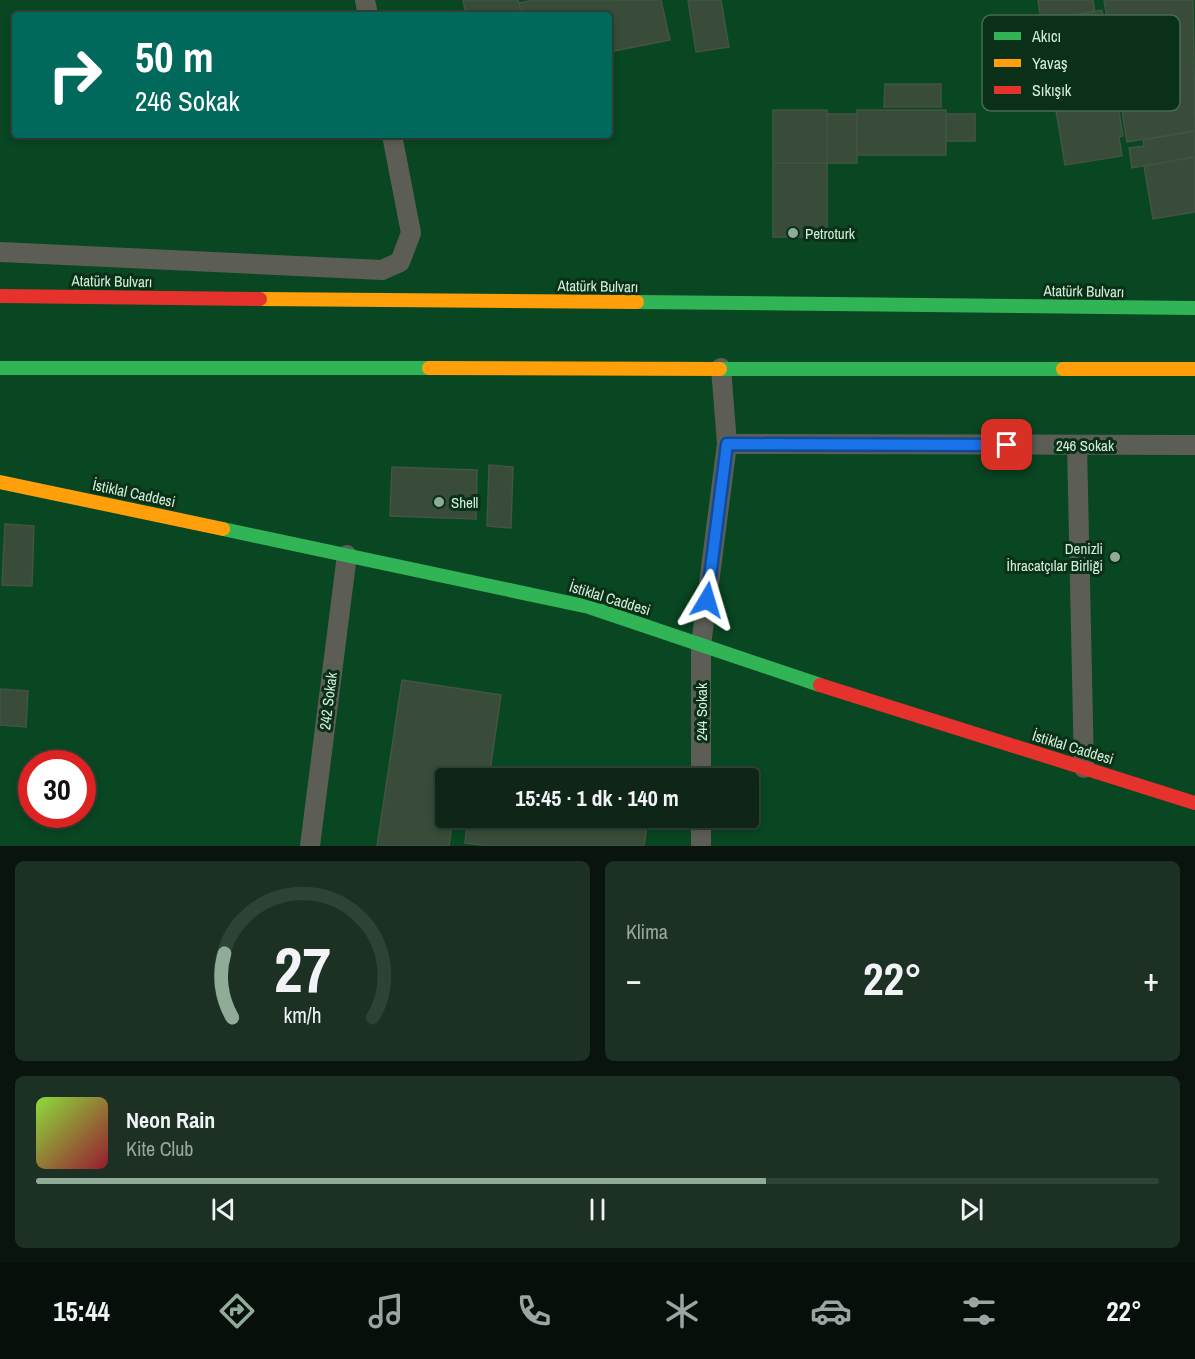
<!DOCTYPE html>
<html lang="tr">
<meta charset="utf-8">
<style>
:root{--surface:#0e2517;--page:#1c3124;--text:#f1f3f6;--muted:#9ba5a1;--line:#2e4236;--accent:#90ac98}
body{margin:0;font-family:"Archivo Narrow",sans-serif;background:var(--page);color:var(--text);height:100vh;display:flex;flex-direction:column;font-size:22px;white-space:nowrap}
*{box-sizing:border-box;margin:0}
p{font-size:20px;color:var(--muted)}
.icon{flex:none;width:33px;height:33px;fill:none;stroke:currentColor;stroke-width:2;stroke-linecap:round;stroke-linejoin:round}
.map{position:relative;height:846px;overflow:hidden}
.panel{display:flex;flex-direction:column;gap:15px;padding:15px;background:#08140d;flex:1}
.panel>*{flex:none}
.top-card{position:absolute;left:12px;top:12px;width:600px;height:126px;border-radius:6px;box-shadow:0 3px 9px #0003,0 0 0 2px var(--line);background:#00695c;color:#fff;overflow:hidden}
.speed{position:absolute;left:18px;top:750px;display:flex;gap:12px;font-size:30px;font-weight:700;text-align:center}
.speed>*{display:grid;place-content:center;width:78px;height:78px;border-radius:50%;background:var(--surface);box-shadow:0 3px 9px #0003,0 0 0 2px var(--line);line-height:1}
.speed .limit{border:9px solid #d22;background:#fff;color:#111}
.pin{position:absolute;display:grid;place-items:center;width:51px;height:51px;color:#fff;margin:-26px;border-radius:12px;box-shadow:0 3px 9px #0006}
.me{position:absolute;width:66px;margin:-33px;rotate:7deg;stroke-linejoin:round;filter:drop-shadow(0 0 4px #0008)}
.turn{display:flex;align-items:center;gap:21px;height:126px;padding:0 24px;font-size:27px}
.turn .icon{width:78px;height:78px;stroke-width:2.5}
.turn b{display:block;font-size:42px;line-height:51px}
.big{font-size:45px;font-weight:700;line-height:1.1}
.panel .card{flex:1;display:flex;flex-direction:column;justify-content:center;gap:9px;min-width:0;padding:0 21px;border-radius:9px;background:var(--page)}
.panel .dial{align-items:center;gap:0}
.dial svg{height:156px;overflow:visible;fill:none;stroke:var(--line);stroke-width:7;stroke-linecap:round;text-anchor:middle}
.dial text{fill:var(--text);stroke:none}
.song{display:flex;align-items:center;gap:18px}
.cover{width:72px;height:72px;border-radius:9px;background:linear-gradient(135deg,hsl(90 70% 55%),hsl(350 70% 35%))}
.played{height:6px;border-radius:3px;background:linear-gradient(90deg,var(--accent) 65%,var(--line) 65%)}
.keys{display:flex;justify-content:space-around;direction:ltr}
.heat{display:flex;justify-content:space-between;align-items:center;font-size:33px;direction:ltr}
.panel .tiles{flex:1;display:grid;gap:15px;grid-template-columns:1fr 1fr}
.card:last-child{grid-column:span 2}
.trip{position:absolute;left:435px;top:768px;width:324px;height:60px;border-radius:6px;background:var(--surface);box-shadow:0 3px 9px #0003,0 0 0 2px var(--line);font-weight:700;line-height:60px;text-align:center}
.tabs{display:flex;height:96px;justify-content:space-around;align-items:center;background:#060f09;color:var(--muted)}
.tabs .icon{width:42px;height:42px}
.tabs .active{color:var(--accent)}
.tabs b{font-size:27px;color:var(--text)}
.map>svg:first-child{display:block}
</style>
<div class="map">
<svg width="1195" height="846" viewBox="0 0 1195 846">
<rect width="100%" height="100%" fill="#13311f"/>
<path fill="#094622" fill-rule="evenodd" d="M0,0H1195V846H0ZM15,15H609V135H15ZM32,764H82V814H32ZM446,778H748V818H446Z"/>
<path fill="#384c39" stroke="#425442" stroke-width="1.5" d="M463,0H518L522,15H466Z
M534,0H661L670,40L609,52V15H522L519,3Z
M688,0H721L729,47L696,52Z
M1038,0H1093L1095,12L1041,20Z
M1104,0H1193L1195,131L1127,142Z
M1102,10L1123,136L1119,137L1122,156L1065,165L1041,20Z
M885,84H941V107H884Z
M773,110H827V163H773Z
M857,110H946V155H857Z
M827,114H857V163H827Z
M946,114H975V141H946Z
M1195,131V157L1132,168L1129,148L1144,146L1143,140Z
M1195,157V212L1153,219L1144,166Z
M773,163H827V237H773Z
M489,465L513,467L511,528L487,526Z
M392,467L477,470L476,519L390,516Z
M5,524L34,526L32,586L2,585Z
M402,680L501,695L489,778H446V818H453L449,846H377Z
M0,689L28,691L26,727L0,725Z
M468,818H648L644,846H489L465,843Z"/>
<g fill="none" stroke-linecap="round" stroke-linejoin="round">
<path stroke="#5c5e55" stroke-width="20" d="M365,0L368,15
M0,252L382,270L400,262L411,233L392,135
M721,368L727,444L1195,445
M1077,445L1084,768
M701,778V645L727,444
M310,846L347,555
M701,846V818"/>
<path stroke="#30b455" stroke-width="14" d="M637,302L1195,308
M0,368H429
M720,369H1063
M223,529L589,607L820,685"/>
<path stroke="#ff9f0a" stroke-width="14" d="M260,299L637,302
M429,368L720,369
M1063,369H1195
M0,482L223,529"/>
<path stroke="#e5322d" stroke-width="14" d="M0,296L260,299
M820,685L1195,803"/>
</g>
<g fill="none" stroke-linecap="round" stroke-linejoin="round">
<defs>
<path id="route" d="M707,600L727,444L1007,445"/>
</defs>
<use href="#route" stroke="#114b97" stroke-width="15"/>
<use href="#route" stroke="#1a73e8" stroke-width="10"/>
</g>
<g fill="#90ac98" stroke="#0a3118" stroke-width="2">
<circle cx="793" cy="233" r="6"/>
<circle cx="439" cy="502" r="6"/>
<circle cx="1115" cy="557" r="6"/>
</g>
<g text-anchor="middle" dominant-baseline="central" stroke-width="6" stroke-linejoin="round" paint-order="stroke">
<g font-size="15" fill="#d4eed9" stroke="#0a3118" text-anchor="start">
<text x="805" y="233">Petroturk</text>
<text x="451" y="502">Shell</text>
<text x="1103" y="548" text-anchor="end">Denizli<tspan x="1103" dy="17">İhracatçılar Birliği</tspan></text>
</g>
<g font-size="15" fill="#d4eed9" stroke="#0a3118">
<text transform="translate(112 281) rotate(1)">Atatürk Bulvarı</text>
<text transform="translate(598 286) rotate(1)">Atatürk Bulvarı</text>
<text transform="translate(1084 291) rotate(1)">Atatürk Bulvarı</text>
<text x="1085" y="445">246 Sokak</text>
<text transform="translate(134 493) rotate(12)">İstiklal Caddesi</text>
<text transform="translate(610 598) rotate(17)">İstiklal Caddesi</text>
<text transform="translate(328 701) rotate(-83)">242 Sokak</text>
<text transform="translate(701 712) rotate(-90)">244 Sokak</text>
<text transform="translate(1073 747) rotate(17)">İstiklal Caddesi</text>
</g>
</g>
<rect x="982" y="15" width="198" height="96" rx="9" fill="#0a3118" stroke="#476a52" stroke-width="1.5"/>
<rect x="994" y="32" width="27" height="8" fill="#30b455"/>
<rect x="994" y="59" width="27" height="8" fill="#ff9f0a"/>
<rect x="994" y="86" width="27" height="8" fill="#e5322d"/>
<g font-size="16" fill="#d4eed9">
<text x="1032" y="42">Akıcı</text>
<text x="1032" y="69">Yavaş</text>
<text x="1032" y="96">Sıkışık</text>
</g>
</svg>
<div class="speed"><div class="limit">30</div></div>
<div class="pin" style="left:1007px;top:445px;background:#d93025"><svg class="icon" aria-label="arrive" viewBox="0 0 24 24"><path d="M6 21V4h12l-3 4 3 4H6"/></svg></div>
<svg class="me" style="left:707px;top:600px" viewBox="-20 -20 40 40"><path d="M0-17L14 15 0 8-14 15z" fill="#1a73e8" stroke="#fff" stroke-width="4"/></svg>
<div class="trip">15:45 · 1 dk · 140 m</div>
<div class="top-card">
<div class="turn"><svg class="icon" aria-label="right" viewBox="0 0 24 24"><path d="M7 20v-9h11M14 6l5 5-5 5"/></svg><div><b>50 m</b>246 Sokak</div></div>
</div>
</div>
<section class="panel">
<div class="tiles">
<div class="card dial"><svg viewBox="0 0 100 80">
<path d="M14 69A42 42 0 1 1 86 69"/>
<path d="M14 69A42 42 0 0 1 10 36" stroke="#90ac98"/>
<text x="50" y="56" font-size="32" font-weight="700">27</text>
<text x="50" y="72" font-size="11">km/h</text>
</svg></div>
<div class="card"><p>Klima</p>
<div class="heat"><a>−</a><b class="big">22°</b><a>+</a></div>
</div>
<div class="card">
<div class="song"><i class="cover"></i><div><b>Neon Rain</b><p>Kite Club</p></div></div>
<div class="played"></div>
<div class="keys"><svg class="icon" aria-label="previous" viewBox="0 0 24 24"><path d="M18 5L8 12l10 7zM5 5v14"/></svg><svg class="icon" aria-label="pause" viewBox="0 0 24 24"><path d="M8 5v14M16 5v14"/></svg><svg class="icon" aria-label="next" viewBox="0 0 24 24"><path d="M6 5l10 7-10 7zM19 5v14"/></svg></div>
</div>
</div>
</section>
<nav class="tabs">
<b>15:44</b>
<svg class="icon active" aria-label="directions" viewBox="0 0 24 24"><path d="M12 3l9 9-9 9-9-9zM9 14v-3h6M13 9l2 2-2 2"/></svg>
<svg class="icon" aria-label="music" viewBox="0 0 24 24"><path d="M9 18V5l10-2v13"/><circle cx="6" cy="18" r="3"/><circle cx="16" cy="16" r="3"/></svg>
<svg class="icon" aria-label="phone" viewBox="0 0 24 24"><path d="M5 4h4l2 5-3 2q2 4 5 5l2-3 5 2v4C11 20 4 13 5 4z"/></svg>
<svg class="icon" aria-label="climate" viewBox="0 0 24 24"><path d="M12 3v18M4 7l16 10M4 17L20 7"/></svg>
<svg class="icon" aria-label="car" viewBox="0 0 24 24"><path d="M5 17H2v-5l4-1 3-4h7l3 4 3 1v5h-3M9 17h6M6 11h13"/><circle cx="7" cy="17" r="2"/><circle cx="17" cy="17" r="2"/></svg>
<svg class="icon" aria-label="filters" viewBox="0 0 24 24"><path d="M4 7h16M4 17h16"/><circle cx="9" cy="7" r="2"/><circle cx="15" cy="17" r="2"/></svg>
<b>22°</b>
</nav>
